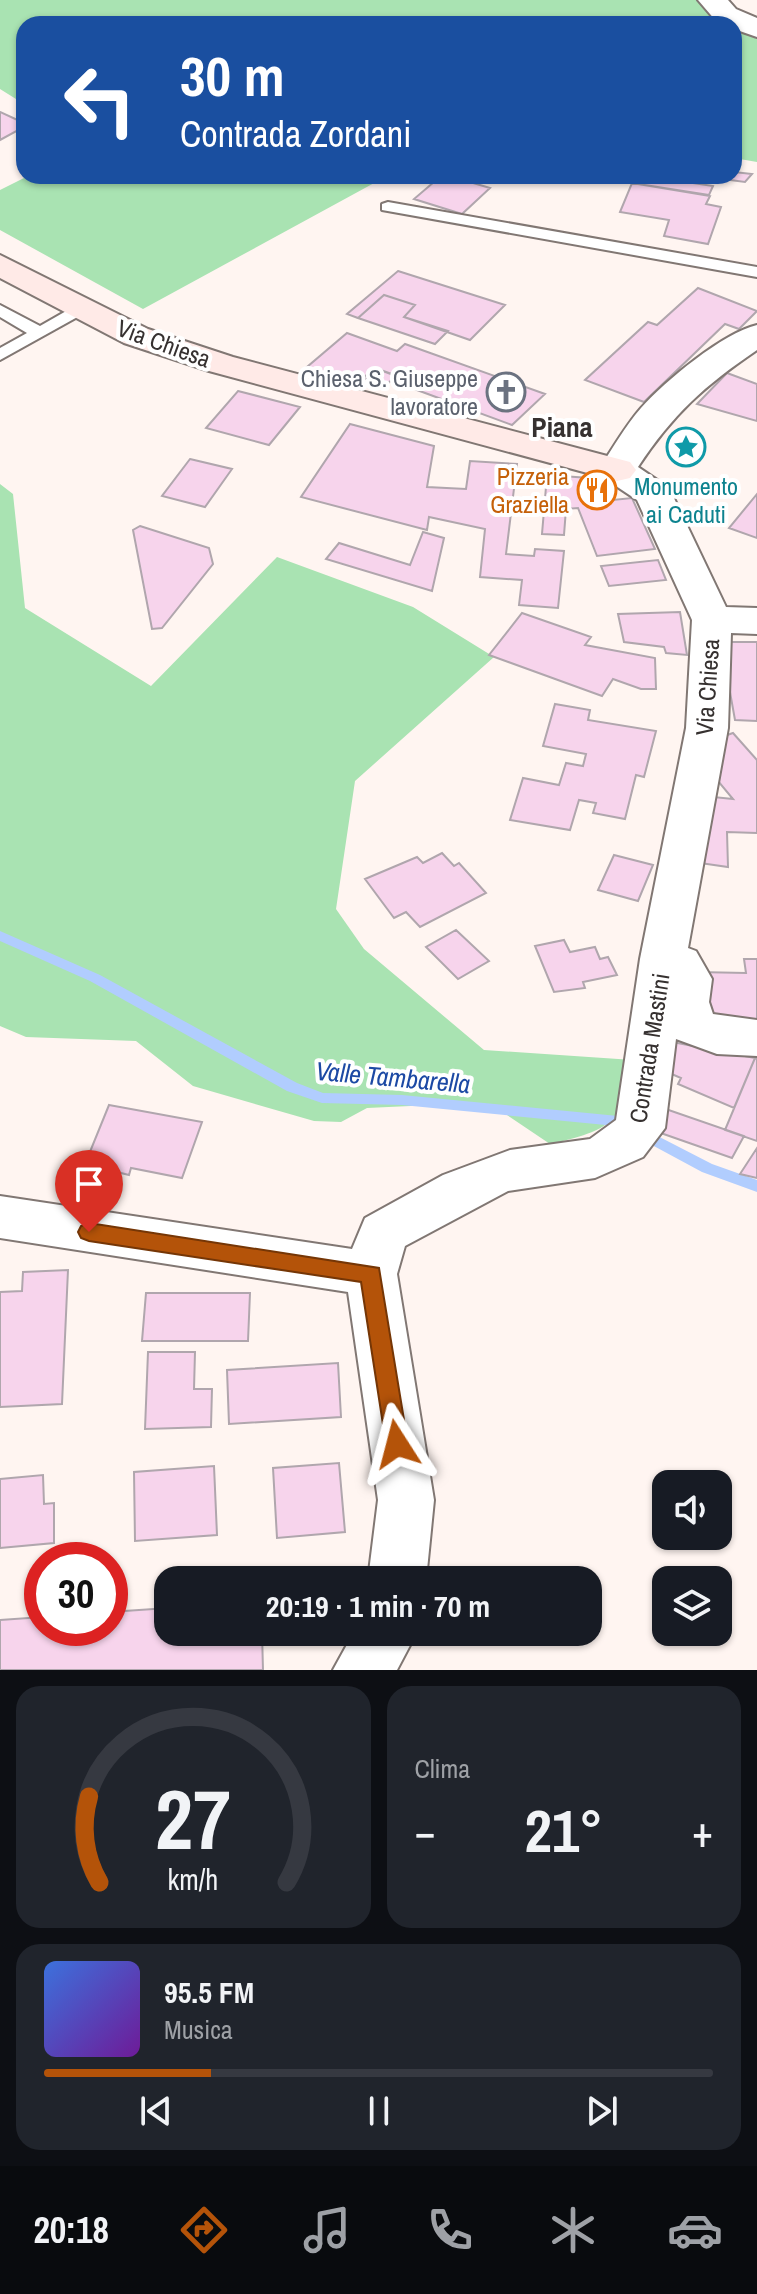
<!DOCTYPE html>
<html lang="it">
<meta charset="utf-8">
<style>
:root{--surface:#171b24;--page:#20242c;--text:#f1f3f6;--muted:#9ea1a6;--line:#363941;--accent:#b45309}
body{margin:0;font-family:"Archivo Narrow",sans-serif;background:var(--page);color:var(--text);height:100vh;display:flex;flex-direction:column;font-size:30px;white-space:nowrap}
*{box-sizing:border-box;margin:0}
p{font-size:26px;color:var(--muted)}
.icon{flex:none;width:44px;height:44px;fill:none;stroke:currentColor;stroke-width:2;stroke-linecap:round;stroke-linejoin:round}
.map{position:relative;height:1670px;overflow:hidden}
.sheet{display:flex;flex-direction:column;gap:16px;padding:16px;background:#0d0f14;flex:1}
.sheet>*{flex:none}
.top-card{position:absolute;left:16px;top:16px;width:726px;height:168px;border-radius:24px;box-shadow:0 2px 6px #0004;background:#1a4fa0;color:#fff;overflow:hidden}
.tools{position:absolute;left:652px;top:1470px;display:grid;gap:16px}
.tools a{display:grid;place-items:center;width:80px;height:80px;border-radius:16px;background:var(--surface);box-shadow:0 2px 6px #0004;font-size:40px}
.speed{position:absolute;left:24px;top:1542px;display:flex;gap:16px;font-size:40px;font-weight:700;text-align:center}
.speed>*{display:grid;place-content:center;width:104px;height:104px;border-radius:50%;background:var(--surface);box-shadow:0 2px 6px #0004;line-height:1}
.speed .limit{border:12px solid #d22;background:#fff;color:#111}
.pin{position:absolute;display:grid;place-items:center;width:68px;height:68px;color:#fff;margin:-82px -34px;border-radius:50% 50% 50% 0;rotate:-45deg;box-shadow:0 0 8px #0007}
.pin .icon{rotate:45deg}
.me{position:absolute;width:88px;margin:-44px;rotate:351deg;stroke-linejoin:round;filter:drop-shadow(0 0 6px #0008)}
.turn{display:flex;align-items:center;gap:28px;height:168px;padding:0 32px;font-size:36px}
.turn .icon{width:104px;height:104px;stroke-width:2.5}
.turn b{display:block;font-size:56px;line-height:68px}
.big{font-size:60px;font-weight:700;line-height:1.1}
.sheet .widget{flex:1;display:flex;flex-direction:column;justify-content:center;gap:12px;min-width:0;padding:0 28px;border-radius:24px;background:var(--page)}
.sheet .dial{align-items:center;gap:0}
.dial svg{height:208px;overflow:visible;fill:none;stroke:var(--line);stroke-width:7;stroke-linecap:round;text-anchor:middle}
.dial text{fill:var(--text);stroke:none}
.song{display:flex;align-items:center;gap:24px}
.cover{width:96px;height:96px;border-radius:12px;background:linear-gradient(135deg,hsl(220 70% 55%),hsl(280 70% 35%))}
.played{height:8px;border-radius:4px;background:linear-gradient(90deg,var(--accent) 25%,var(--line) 25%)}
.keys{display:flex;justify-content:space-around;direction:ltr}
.heat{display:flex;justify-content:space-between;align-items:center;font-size:44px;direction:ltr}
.sheet .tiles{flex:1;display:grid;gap:16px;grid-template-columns:1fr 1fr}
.widget:last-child{grid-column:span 2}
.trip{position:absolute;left:154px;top:1566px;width:448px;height:80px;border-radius:24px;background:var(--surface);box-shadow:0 2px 6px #0004;font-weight:700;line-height:80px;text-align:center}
.dock{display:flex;height:128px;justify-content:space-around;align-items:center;background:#090b0e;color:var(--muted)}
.dock .icon{width:56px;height:56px}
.dock .current{color:var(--accent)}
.dock b{font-size:36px;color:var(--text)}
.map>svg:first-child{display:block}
</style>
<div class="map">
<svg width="757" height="1670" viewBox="0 0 757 1670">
<rect width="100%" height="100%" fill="#fff5f1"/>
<path fill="#a9e3b2" d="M0,0H697L722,24H24V104L0,89Z
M734,29L757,39V162L734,158Z
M28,176H387L143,309L0,230V190Z
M0,484L13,494L25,608L151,686L277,557L413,607L494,657L355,781L336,909L364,949L484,1050L633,1060C624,1123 611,1130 550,1144L504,1113L432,1105L367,1108L341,1122L314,1121L193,1086L136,1041L26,1037L0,1026Z"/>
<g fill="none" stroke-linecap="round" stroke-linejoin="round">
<path fill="#b1cdfe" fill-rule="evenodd" d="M0,931L100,975L297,1083L323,1093L402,1095L618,1116L632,1122L634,1126L632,1130L627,1131L616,1126L402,1105L322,1103L287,1091L90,981L0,941Z
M644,1129L712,1164L757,1180V1192L702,1172L639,1138L637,1134L639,1130Z"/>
</g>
<path fill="#f7d4ec" stroke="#b0a6ad" stroke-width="2" d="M0,112L24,123V127L0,140Z
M734,172L752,174L745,182L715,178L734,176Z
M441,176H467L463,180L490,188L462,214L414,199Z
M635,176H646L713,186L709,195L632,183Z
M632,183L710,196L706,204L721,207L708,244L664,236L669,220L620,212Z
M398,271L505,305L470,340L404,317L415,305L384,295L358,318L347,314Z
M698,288L757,311L739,329L725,324L644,402L585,380L648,322L657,325Z
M384,295L415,305L404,317L448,331L435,344L358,318Z
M347,333L397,351L405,344L545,394L512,425L417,390L422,385L375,368L356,385L307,367Z
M375,368L396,376L385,386L363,378Z
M727,373L757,384V421L697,404Z
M238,391L300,407L269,445L206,428Z
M350,424L434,446L427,487L466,489L470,461L517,464L506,554L534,556L535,549L564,551L558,608L519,605L522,580L480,577L485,529L429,517L427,530L301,497Z
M190,459L232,469L205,507L162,496Z
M547,475L604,479L613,500L632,498L655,549L597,556L578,508L566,509L564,535L542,534Z
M757,494V538L729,528Z
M140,526L209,548L213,564L162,628L152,629L133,530Z
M423,532L444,538L432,591L326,559L339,543L410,565Z
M658,560L666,580L609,586L601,566Z
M680,612L687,655L666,653L664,647L624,642L618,614Z
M522,613L591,637L585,645L655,658L656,689H641L613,679L602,696L489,655Z
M721,642H757V721L735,720Z
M555,704L590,710L588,720L656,731L644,777L636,775L625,819L593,813L596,803L579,800L570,830L510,820L523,778L559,785L566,763L583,766L586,754L543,746Z
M733,733L757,760V833L727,832L728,867L686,861L694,795L733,799L703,763L710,741Z
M442,853L454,866L459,863L486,893L420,927L406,912L394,918L365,879L417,857L423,863Z
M614,855L653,865L638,901L598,890Z
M456,930L489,961L458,979L426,947Z
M564,940L570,952L595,947L600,959L608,957L617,975L583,982L585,988L554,992L535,946Z
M744,959H757V1022L703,1016L698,972L746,973Z
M662,1040L755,1058L734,1108L678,1084L681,1078L660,1069Z
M755,1058L757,1059V1141L725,1130Z
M109,1105L202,1122L182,1178L131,1168L129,1175L85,1164Z
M657,1106L744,1136L732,1158L655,1131Z
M757,1148V1178L740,1174Z
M68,1270L62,1404L0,1407V1292L22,1291L23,1272Z
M146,1293H250L248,1341H142Z
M148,1352H195L194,1389H212L211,1427L145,1429Z
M338,1363L341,1417L229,1424L227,1370Z
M339,1463L345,1532L277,1538L273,1468Z
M214,1466L217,1535L135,1541L134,1472Z
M43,1475L44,1504L54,1503V1543L0,1548V1479Z
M168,1608V1632H262L263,1670H0V1620L42,1617V1628H110V1612Z"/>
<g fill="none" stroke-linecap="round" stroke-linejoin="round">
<defs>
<path id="lane" d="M388,202L757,267V277L382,210V204Z
M0,305L40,326L75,306H87L90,310L0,360V348L27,333L0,317Z"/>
<path id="street" d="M698,0H728L736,9L757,18V37L734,29V24L716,21Z
M757,325V350C704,386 673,414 638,467L666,486L672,494L726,607L757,608V634L731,633L728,728L688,948L696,951L712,979L709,1002L713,1014L757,1020V1056L717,1054L676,1039L665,1128L643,1157L595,1178L508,1191L405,1246L397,1274L434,1500L426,1580H368L378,1500L348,1292L0,1238V1196L352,1249L365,1218L443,1175L510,1150L590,1139L616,1120L640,959L686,728L692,620L637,500L604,478L598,470C612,450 625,426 641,408C665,381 723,333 757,325Z
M354,1632H417L397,1670H333Z"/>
<path id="secondary" d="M0,255L148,329L233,357L630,462L636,470L630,478L617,481L209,371L124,343L0,278Z"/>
</defs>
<use href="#lane" stroke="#817773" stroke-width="4"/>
<use href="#street" stroke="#817773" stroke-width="4"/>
<use href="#secondary" stroke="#817773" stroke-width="4"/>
<use href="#lane" fill="#fff" fill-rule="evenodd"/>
<use href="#street" fill="#fff" fill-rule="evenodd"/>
<use href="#secondary" fill="#ffeae7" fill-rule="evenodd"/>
</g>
<path fill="#b45309" stroke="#753606" stroke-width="2" d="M89,1223L379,1268L408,1444L405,1451L397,1454L389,1451L386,1444L361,1282L89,1241L81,1238L78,1232L81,1226Z"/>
<defs>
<symbol id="church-ring" viewBox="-11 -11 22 22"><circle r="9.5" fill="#fff" stroke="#6b7280" stroke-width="1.5"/><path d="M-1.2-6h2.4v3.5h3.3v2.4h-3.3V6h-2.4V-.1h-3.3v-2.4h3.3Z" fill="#6b7280"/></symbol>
<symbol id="sight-ring" viewBox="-11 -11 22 22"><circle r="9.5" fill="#fff" stroke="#0f9aa8" stroke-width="1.5"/><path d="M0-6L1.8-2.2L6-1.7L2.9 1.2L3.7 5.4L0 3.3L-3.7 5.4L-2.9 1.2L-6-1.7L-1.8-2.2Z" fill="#0f9aa8"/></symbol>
<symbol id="restaurant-ring" viewBox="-11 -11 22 22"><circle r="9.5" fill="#fff" stroke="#e8710a" stroke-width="1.5"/><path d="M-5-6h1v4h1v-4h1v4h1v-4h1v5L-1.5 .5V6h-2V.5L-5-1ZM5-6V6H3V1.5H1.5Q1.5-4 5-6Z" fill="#e8710a"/></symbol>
</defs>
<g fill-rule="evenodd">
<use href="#church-ring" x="484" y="370" width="44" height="44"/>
<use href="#sight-ring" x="664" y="425" width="44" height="44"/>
<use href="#restaurant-ring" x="575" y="468" width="44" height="44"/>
</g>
<g text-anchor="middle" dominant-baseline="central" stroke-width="8" stroke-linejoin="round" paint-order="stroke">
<g font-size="24" fill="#363130" stroke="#fff">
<text transform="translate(164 343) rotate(20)">Via Chiesa</text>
<text transform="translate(707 687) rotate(-86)">Via Chiesa</text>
<text transform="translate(649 1048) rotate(-81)">Contrada Mastini</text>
</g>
<g font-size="24" fill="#5b616d" stroke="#fff" text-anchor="end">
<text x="478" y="378">Chiesa S. Giuseppe<tspan x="478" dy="28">lavoratore</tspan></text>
</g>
<g font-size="24" fill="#c56008" stroke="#fff" text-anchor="end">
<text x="569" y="476">Pizzeria<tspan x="569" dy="28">Graziella</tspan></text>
</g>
<g font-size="24" fill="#0d838f" stroke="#fff">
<text x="686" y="486">Monumento<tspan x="686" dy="28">ai Caduti</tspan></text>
</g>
<g font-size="26" font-style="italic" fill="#1c49a4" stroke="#fff">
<text transform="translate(393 1077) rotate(5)">Valle Tambarella</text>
</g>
<g font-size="28" font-weight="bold" fill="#363130" stroke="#fff">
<text x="562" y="427">Piana</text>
</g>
</g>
</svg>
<div class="tools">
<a><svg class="icon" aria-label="sound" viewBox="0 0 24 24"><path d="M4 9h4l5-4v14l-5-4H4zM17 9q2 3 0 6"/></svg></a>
<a><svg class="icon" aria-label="layers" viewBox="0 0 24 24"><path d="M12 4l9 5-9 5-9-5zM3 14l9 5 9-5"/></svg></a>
</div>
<div class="speed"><div class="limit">30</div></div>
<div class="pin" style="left:89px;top:1232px;background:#d93025"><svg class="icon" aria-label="arrive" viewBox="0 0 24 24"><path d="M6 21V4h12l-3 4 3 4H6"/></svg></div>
<svg class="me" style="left:397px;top:1444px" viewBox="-20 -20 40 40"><path d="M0-17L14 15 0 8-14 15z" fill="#b45309" stroke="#fff" stroke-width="4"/></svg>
<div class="trip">20:19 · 1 min · 70 m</div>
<div class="top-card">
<div class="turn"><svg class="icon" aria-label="left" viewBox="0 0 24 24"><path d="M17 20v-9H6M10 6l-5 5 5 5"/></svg><div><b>30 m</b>Contrada Zordani</div></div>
</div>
</div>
<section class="sheet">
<div class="tiles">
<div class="widget dial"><svg viewBox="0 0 100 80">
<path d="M14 69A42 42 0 1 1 86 69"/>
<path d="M14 69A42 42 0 0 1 10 36" stroke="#b45309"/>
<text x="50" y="56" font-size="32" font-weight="700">27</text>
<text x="50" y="72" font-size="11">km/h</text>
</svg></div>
<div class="widget"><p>Clima</p>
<div class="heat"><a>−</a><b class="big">21°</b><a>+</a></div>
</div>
<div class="widget">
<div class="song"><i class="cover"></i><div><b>95.5 FM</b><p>Musica</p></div></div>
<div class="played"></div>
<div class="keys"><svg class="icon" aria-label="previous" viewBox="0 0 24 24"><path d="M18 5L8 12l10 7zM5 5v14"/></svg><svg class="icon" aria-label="pause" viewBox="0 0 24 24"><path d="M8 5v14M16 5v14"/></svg><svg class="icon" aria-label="next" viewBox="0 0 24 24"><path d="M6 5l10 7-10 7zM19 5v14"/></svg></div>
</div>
</div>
</section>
<nav class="dock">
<b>20:18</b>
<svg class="icon current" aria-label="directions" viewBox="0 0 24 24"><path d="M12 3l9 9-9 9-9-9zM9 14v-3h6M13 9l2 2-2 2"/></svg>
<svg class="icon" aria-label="music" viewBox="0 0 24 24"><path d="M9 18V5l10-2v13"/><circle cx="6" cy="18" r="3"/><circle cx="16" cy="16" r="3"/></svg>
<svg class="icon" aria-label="phone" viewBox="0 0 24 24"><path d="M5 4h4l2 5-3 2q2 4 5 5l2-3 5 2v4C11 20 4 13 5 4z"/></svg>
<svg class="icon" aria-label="climate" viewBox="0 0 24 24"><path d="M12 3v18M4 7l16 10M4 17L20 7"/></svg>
<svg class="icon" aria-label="car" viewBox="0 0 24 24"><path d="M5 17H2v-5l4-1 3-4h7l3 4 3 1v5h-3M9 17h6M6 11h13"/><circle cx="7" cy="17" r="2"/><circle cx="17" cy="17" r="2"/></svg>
</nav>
